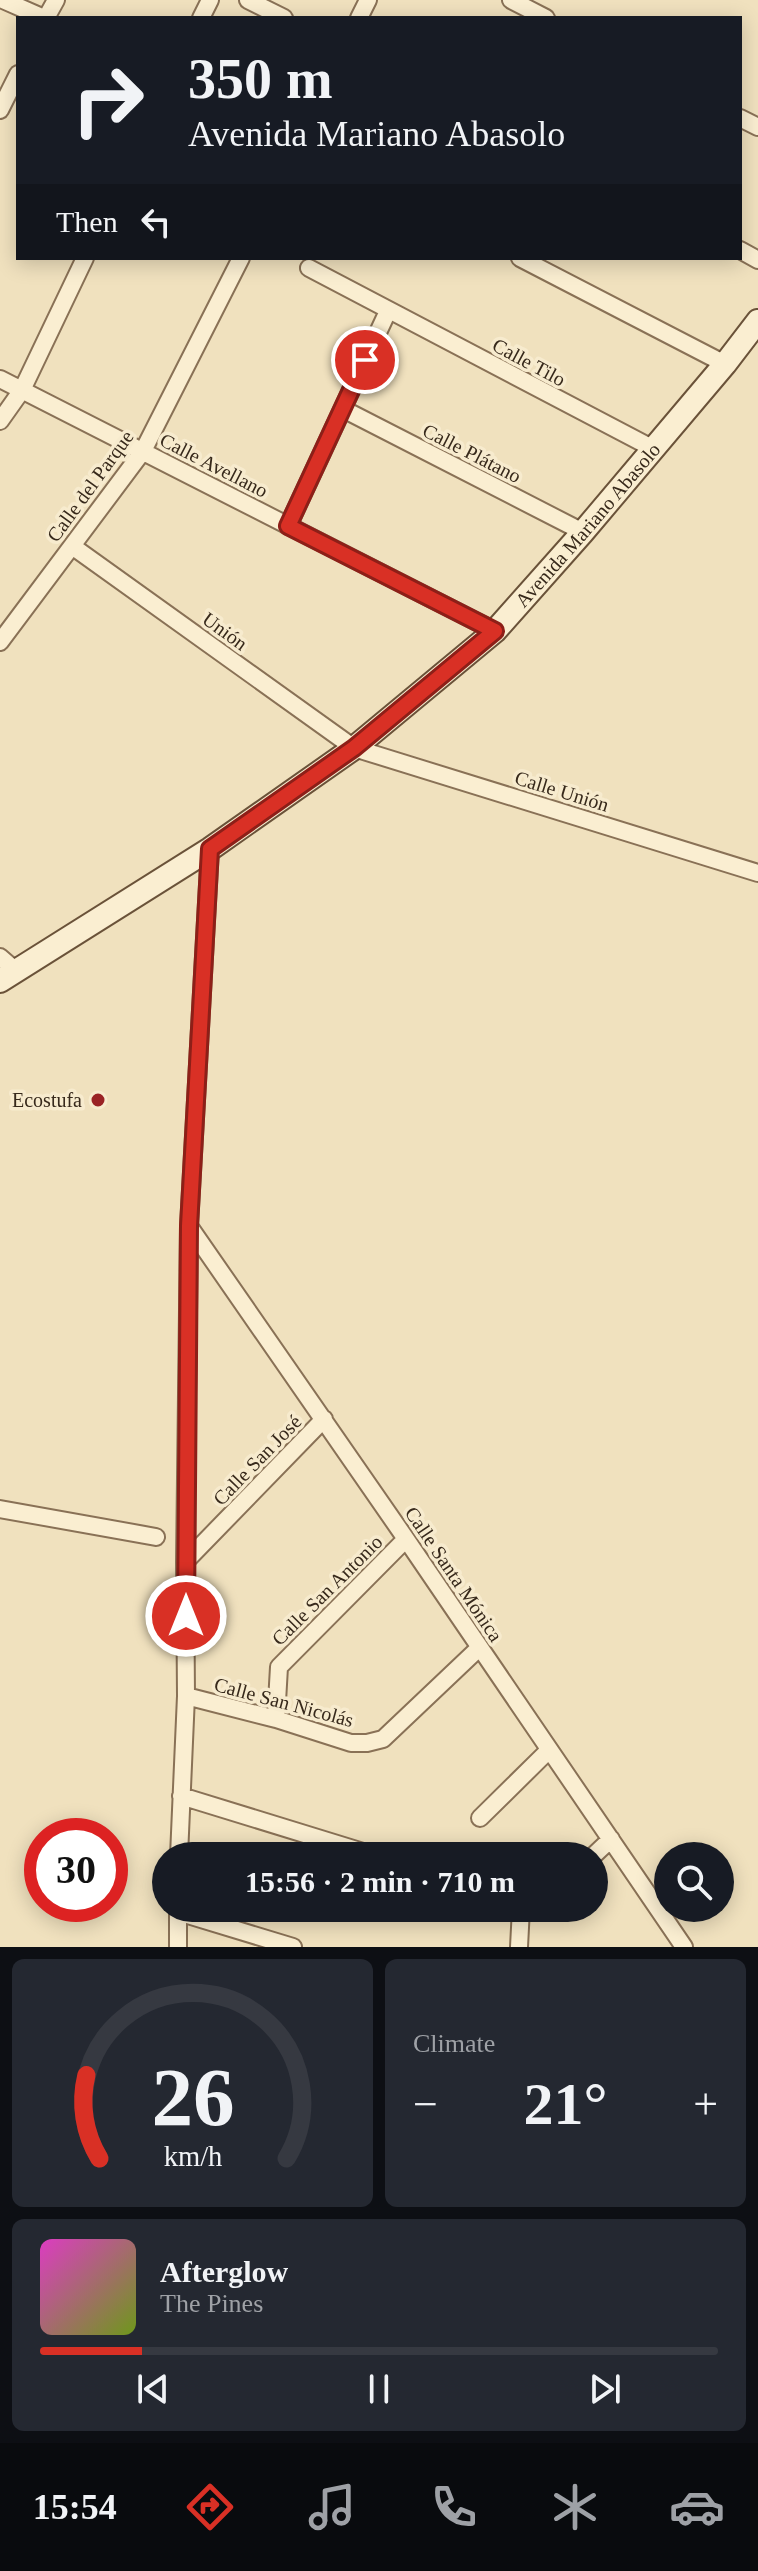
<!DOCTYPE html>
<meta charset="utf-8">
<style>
:root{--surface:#171b24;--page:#242831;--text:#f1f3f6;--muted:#9ea1a6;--line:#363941;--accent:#d93025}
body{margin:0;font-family:"Times New Roman",serif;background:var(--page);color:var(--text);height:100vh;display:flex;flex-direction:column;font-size:30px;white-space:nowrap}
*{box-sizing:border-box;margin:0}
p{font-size:26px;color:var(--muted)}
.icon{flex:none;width:44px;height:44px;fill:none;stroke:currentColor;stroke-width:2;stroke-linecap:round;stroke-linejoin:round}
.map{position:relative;height:1947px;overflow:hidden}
.side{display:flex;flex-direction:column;gap:12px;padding:12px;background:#0d0f14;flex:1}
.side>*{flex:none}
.hud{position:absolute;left:16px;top:16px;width:726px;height:244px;border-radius:0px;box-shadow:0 4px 20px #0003;background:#171b24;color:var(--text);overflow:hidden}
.buttons{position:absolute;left:654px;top:1842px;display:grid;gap:16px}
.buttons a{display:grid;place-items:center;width:80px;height:80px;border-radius:50%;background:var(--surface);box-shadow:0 4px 20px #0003;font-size:40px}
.speed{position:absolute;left:24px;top:1818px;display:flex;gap:16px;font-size:40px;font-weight:700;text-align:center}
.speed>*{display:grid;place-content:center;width:104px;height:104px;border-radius:50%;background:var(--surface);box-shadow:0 4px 20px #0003;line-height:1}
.speed .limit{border:12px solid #d22;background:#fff;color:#111}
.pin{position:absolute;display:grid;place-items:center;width:68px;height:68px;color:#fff;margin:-34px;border:4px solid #fff;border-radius:50%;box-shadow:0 2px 8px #0007}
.me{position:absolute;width:88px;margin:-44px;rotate:0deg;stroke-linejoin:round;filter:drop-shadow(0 0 6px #0008)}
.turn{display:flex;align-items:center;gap:28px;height:168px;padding:0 40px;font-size:36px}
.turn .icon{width:104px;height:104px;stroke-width:2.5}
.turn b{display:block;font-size:56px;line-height:68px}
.then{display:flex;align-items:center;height:76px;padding:0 40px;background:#0003;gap:16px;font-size:30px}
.big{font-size:60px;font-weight:700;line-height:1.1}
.side .card{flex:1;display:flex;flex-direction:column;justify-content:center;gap:12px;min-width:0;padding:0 28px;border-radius:12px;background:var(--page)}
.side .dial{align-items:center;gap:0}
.dial svg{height:208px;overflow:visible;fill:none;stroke:var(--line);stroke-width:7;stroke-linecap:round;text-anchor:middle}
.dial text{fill:var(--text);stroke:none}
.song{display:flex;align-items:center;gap:24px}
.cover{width:96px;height:96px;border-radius:12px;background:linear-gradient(135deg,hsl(310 70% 55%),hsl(80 70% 35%))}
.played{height:8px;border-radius:4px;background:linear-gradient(90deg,var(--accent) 15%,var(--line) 15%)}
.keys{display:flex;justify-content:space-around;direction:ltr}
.heat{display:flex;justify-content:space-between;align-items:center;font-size:44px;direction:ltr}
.side .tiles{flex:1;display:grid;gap:12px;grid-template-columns:1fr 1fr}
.card:last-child{grid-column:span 2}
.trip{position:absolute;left:152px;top:1842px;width:456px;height:80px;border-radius:40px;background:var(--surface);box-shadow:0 4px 20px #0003;font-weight:700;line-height:80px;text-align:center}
.tabs{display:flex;height:128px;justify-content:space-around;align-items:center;background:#090b0e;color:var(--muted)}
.tabs .icon{width:56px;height:56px}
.tabs .selected{color:var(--accent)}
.tabs b{font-size:36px;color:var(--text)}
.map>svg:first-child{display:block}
</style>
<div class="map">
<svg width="758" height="1947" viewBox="0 0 758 1947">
<rect width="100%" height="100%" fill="#f0e1be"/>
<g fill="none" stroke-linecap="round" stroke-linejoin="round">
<defs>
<path id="street" d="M3,0L44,18
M248,0L284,18
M511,0L546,18
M46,18L56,0
M201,18L210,0
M359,18L368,0
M0,110L18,74
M740,118L758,127
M740,250L758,260
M520,258L725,364
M309,268L652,448
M0,379L495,631
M343,409L583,532
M0,421L22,390L85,258
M288,526L388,311
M72,546L354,748L758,873
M0,642L143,451L241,258
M0,957L15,970
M189,1226L406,1539L684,1947
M0,1509L156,1537
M185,1562L324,1419
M186,1696L276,1719L351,1743H367L383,1739L479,1648
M276,1719L279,1667L406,1539
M181,1796L376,1856
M480,1818L549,1750
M179,1856L186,1696L185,1562L189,1226L210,849
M593,1856L611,1839
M178,1912L293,1947
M178,1947V1908
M519,1947L521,1908"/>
<g id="secondary">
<path id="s1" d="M0,981L210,849L354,748L495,631L583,532L725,364L758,321"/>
</g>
</defs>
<use href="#street" stroke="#897156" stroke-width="20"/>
<use href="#secondary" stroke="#6a5239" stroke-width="26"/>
<use href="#street" stroke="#faeed1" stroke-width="16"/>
<use href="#secondary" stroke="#faeed1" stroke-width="22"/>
</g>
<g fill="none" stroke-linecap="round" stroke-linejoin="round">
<defs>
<path id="route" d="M186,1616L189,1226L210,849L354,748L495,631L288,526L365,360"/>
</defs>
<use href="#route" stroke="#8d1f18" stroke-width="20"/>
<use href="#route" stroke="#d93025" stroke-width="14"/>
</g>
<circle fill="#9a2325" stroke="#f7ebce" stroke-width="3" cx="98" cy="1100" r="8"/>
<g text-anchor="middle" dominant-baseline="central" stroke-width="7" stroke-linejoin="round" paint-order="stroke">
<g font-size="20" fill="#37291b" stroke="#f7ebce">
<text transform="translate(529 362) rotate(28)">Calle Tilo</text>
<text transform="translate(472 453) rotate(27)">Calle Plátano</text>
<text transform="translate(214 465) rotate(27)">Calle Avellano</text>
<text transform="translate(90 486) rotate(-54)">Calle del Parque</text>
<text stroke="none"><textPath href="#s1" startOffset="748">Avenida Mariano Abasolo</textPath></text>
<text transform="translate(225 631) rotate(36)">Unión</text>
<text transform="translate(562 791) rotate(17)">Calle Unión</text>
<text transform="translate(257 1460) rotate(-46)">Calle San José</text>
<text transform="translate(454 1574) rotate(56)">Calle Santa Mónica</text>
<text transform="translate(327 1590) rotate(-45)">Calle San Antonio</text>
<text transform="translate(284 1702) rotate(15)">Calle San Nicolás</text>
</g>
<g font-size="20" fill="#37291b" stroke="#f7ebce" text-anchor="end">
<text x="82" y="1100">Ecostufa</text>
</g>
</g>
</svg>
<div class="buttons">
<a><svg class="icon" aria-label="search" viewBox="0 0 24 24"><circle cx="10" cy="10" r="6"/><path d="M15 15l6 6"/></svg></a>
</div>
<div class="speed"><div class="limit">30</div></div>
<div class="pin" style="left:365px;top:360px;background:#d93025"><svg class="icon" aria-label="arrive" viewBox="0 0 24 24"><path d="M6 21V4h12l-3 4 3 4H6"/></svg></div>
<svg class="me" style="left:186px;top:1616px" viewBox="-20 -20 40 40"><circle r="17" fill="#d93025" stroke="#fff" stroke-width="3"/><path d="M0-11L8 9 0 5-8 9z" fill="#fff"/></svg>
<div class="trip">15:56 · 2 min · 710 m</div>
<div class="hud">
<div class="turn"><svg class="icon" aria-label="right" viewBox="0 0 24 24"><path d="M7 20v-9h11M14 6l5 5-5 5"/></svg><div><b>350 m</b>Avenida Mariano Abasolo</div></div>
<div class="then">Then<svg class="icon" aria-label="left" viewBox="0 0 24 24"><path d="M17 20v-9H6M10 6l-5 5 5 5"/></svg></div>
</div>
</div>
<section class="side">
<div class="tiles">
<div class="card dial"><svg viewBox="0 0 100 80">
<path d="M14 69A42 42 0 1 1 86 69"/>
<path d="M14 69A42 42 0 0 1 9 37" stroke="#d93025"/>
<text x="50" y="56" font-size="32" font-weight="700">26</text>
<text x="50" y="72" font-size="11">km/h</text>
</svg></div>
<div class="card"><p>Climate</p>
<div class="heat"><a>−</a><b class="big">21°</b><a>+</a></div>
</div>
<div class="card">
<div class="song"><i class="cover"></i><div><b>Afterglow</b><p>The Pines</p></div></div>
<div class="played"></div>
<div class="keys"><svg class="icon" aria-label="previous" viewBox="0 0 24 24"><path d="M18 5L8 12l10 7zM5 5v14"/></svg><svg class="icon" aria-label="pause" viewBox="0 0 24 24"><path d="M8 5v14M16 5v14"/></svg><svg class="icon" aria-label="next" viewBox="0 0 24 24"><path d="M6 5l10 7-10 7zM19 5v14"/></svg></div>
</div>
</div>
</section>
<nav class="tabs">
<b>15:54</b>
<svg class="icon selected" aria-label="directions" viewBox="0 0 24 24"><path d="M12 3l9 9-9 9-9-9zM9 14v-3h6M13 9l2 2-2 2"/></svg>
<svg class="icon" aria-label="music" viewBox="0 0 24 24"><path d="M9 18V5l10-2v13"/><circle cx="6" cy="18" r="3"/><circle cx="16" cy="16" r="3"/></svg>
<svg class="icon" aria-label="phone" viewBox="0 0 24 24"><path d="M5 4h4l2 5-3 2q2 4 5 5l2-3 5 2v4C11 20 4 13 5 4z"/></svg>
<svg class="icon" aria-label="climate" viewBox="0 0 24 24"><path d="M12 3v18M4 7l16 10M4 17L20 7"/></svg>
<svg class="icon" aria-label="car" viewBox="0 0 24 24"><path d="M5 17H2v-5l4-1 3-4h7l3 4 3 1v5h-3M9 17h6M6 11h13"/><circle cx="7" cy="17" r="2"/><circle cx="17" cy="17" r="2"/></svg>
</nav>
